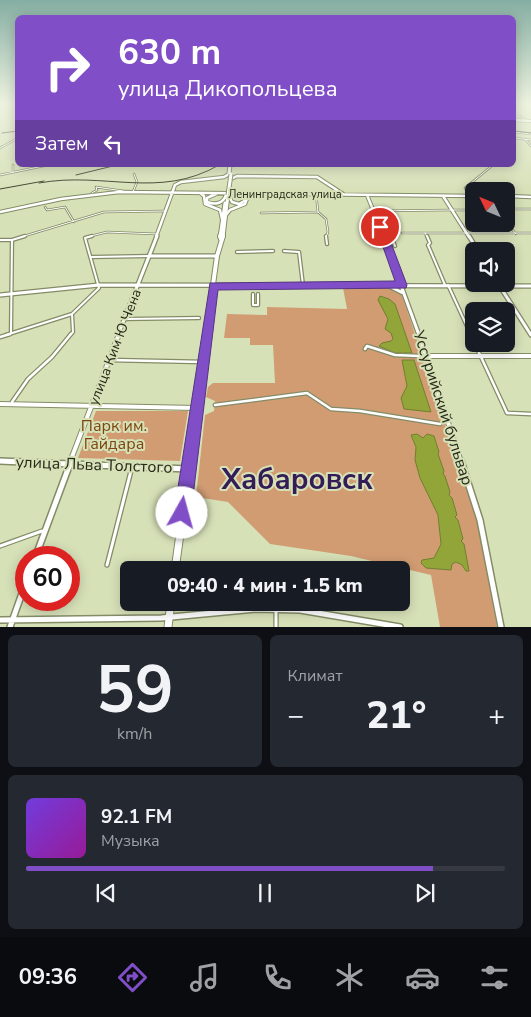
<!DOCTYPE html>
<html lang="ru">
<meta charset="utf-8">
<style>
:root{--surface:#171b24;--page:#242831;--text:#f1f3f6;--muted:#9ea1a6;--line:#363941;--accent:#804fc7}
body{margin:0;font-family:"Nunito Sans",sans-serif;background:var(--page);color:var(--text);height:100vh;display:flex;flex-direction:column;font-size:19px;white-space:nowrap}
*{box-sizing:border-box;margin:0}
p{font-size:16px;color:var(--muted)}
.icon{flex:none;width:28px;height:28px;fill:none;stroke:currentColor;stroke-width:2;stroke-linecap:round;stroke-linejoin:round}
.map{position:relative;height:627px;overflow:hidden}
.drawer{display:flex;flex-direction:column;gap:8px;padding:8px;background:#0d0f14;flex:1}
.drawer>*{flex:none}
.top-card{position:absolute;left:15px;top:15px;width:501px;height:152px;border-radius:8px;box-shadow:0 2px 12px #0003;background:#804fc7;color:#fff;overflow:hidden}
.needle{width:32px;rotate:313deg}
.buttons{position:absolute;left:465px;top:182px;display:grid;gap:10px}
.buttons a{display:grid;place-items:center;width:50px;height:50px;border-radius:8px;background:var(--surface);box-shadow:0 2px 12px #0003;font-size:25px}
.speed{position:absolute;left:15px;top:546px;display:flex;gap:10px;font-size:25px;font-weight:700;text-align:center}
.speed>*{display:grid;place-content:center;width:65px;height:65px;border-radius:50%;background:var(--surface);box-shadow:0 2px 12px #0003;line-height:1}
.speed .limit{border:8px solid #d22;background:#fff;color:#111}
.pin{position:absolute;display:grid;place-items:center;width:42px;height:42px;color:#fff;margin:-21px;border:2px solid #fff;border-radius:50%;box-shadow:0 1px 5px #0007}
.me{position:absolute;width:55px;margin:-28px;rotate:7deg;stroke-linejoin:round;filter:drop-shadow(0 0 4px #0008)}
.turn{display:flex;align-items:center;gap:18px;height:105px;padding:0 20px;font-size:22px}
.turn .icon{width:65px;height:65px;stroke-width:2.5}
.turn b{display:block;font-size:35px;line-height:42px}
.then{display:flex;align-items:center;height:48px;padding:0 20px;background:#0003;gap:10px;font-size:19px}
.big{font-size:38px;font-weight:800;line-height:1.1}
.drawer .widget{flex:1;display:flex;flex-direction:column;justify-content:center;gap:8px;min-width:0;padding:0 18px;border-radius:8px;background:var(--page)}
.drawer .dial{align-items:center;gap:0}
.dial b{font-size:65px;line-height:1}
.song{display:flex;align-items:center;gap:15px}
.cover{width:60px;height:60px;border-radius:8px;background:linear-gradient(135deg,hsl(260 70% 55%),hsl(300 70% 35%))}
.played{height:5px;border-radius:2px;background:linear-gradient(90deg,var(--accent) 85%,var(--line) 85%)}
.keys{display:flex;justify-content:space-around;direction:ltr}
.heat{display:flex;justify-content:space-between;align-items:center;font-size:28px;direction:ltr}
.drawer .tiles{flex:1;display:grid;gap:8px;grid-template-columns:1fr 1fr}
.widget:last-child{grid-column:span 2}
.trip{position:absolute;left:120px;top:561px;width:290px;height:50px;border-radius:8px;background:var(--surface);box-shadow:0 2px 12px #0003;font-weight:800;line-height:50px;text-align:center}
.tab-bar{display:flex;height:80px;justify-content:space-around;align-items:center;background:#090b0e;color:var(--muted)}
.tab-bar .icon{width:35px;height:35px}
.tab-bar .selected{color:var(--accent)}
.tab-bar b{font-size:22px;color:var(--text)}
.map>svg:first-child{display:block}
</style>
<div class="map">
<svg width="531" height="627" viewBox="0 0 531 627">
<rect width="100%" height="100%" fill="#d7e1b8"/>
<path fill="#d29c73" d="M343,288H395L402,295L477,520L497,627H440L431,575L351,556L270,544L228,502L196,497L205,415L214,411L215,401L206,397L208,387L213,383H275L273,345H250V338H224L227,314L267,315V307L347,309Z
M96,411H188L180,461L78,458Z"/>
<path fill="#91a539" stroke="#71802f" d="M380,296L389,299L395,304L412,353H395L379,346L382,343L391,341L393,339L391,333L385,329L388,319L378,300Z
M402,360H414L431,412L404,409L401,398L407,386Z
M417,434L423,438L427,434L434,436L439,452L438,454L444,471L443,474L445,476L450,492L449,495L452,498L457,515L455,517L458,520L463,539L461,541L464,544L469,571H466L462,565L456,562L452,564L451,570L426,568L421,563L422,560L434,558L441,544L438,515L420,478L415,460L416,447L411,435Z"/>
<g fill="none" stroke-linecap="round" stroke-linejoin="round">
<defs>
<path id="street-far3" d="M514,116H521L525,120
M514,132L531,134
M514,138L531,140
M525,139L531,146
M0,148L18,138
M13,165V172
M0,175L48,165
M133,192L137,182L134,174
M92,193L97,190L96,187L123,191
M316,194L318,212L326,219L328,232L326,237
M470,196L465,188L493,165
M45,207L47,210L65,207L74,222
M506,209H531
M453,210H474
M374,211L451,210
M261,213L318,212
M506,222L516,234
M382,232H390L392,237
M402,233H531
M425,233L427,237
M21,237L104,212L165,211
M87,237L107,232L157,234"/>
<path id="street-far2" d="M326,236L327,244
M391,236L395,246
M427,236L430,243L428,245L445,285
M0,240H12L25,236
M284,251L299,252L303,285
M237,252L273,251
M92,257L149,256
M448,285L471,335
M253,294V305H257
M258,294V305
M125,319L199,318
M11,332L12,240
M6,335L72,314
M70,335L73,332L72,314L99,288L85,238L92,236"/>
<path id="street-far1" d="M471,334L474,341
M0,337L10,334
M475,344L507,413L531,414
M365,349L367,346L395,355L419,356
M110,360L203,362
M12,402L28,379L52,357L71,334
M215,405L307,393L331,409L360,411L440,424"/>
<path id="street" d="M0,546L42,531
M107,565L132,467
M276,609V627"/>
<path id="secondary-far3" d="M231,179L237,176L317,177L343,194
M200,193L204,196L205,204L220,210L222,219
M216,194L207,198V202C215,205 223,204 226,195
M367,195L384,237
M229,196L232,202L239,204L246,200L241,195
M443,196L469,237
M506,196L531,197
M0,212L61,199L119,192L474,196
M226,215L230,210L245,204L248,196L252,194
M156,237L175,185L181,182L224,177L229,174"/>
<path id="secondary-far2" d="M383,236L419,335
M469,236L478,251
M149,256H217
M499,285L531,335
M391,287L403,293
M0,295L99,285L531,286
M118,335L157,236"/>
<path id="secondary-far1" d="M419,334L461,462
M427,356H531
M0,404L197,408
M0,461L28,462
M70,462L119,334"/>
<path id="secondary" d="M0,461L188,469
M461,461L480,520L501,627
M35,558L71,461
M0,620L161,618L256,609L300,610L400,627
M10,627L26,582"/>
<path id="primary-far3" d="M229,174L230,165
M220,237L225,203
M223,237L228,195"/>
<path id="primary-far2" d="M220,236L221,239
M206,335L217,256L223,236"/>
<path id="primary-far1" d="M189,462L207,334"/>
<path id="primary" d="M175,570L190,461
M168,627L171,602"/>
<path id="highway" d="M514,120L531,121"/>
</defs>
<use href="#street-far3" stroke="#838c66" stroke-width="2.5"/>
<use href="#street-far2" stroke="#838c66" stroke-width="4.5"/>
<use href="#street-far1" stroke="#838c66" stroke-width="5"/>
<use href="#street" stroke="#838c66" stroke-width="5.5"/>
<use href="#secondary-far3" stroke="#838c66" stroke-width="4.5"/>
<use href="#secondary-far2" stroke="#838c66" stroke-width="5.5"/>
<use href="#secondary-far1" stroke="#838c66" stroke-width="6"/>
<use href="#secondary" stroke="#838c66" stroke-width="8"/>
<use href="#primary-far3" stroke="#838c66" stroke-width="5"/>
<use href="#primary-far2" stroke="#838c66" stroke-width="6"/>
<use href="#primary-far1" stroke="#838c66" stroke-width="8"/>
<use href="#primary" stroke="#838c66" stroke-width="9"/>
<use href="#highway" stroke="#838c66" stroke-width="4"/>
<use href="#street-far3" stroke="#fff" stroke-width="1"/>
<use href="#street-far2" stroke="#fff" stroke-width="2"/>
<use href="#street-far1" stroke="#fff" stroke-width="2.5"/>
<use href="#street" stroke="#fff" stroke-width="3"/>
<use href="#secondary-far3" stroke="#fff" stroke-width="2.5"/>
<use href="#secondary-far2" stroke="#fff" stroke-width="3"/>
<use href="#secondary-far1" stroke="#fff" stroke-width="4"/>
<use href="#secondary" stroke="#fff" stroke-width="5"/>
<use href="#primary-far3" stroke="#fff" stroke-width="3"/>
<use href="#primary-far2" stroke="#fff" stroke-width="4"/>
<use href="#primary-far1" stroke="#fff" stroke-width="5"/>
<use href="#primary" stroke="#fff" stroke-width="7"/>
<use href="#highway" stroke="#fff" stroke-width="2.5"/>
<path stroke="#393c2b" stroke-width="1" d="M514,131L531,133
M2,133L18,131
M76,175L117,165
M39,183C104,171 159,200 219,165
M0,189L44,181"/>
<defs>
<path id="primary-bridge" d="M228,195L231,174"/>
</defs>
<use href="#primary-bridge" stroke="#838c66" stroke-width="5" stroke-linecap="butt"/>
<use href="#primary-bridge" stroke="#fff" stroke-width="3"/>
</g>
<linearGradient id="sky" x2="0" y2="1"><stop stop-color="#85aea2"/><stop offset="0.54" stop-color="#edf2df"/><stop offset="1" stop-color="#edf2df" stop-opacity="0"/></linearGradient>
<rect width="531" height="192" fill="url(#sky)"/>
<path fill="#804fc7" stroke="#533381" d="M380,224L385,227L407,285L406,288L218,290L191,513L188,519L182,521L176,519L174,513L210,283L395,281L376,227Z"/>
<g text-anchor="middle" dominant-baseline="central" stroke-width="4" stroke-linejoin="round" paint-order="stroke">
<g font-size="11" fill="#252819" stroke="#d7e1b8">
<text x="285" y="194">Ленинградская улица</text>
</g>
<g font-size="14" fill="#252819" stroke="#d7e1b8">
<text transform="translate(115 347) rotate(-69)">улица Ким Ю Чена</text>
</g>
<g font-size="16" fill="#252819" stroke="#d7e1b8">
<text transform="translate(443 408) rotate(72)">Уссурийский бульвар</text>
<text transform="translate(94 465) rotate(2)">улица Льва Толстого</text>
</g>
<g font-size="16" fill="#7d4610" stroke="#d7e1b8">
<text x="114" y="426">Парк им.<tspan x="114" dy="18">Гайдара</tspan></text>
</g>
<g font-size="29" font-weight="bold" fill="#341c56" stroke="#d7e1b8">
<text x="297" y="479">Хабаровск</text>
</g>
</g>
</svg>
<div class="buttons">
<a><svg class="needle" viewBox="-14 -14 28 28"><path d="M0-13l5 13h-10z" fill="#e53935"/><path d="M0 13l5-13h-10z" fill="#9ea1a6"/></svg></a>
<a><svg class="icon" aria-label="sound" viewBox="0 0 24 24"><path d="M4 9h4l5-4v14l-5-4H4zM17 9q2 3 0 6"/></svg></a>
<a><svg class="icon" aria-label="layers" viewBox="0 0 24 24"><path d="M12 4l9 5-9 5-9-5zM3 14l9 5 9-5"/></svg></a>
</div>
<div class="speed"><div class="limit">60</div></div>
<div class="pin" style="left:380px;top:227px;background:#d93025"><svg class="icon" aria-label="arrive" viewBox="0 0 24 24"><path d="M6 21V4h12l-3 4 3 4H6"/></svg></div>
<svg class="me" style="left:182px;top:513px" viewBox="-20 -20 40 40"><circle r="19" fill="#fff"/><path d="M0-13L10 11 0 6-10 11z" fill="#804fc7"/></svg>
<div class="trip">09:40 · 4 мин · 1.5 km</div>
<div class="top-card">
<div class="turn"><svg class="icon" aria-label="right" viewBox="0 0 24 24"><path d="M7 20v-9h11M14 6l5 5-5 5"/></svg><div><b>630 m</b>улица Дикопольцева</div></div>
<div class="then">Затем<svg class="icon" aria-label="left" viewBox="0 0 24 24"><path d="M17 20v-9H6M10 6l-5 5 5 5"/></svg></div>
</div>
</div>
<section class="drawer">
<div class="tiles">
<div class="widget dial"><b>59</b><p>km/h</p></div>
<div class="widget"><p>Климат</p>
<div class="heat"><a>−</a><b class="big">21°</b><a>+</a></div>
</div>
<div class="widget">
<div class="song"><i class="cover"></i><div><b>92.1 FM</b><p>Музыка</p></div></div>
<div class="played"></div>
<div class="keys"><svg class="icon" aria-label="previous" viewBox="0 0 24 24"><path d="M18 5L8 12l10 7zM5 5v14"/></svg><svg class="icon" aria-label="pause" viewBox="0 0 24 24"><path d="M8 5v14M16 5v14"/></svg><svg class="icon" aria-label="next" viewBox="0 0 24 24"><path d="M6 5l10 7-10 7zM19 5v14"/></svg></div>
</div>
</div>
</section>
<nav class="tab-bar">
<b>09:36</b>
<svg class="icon selected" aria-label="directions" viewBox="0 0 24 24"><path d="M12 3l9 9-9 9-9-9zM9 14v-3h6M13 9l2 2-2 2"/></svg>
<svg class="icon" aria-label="music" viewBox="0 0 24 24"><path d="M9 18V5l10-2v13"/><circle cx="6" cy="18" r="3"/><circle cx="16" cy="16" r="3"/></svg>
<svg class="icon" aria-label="phone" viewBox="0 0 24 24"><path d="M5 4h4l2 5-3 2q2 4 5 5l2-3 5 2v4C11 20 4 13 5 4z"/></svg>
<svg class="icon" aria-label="climate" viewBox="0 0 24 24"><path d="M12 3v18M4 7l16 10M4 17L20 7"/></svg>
<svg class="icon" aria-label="car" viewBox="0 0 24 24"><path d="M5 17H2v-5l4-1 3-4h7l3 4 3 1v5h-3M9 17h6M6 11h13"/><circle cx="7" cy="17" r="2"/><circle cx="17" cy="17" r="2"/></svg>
<svg class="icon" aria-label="filters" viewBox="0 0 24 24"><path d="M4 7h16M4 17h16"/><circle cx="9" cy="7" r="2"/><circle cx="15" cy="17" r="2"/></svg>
</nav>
